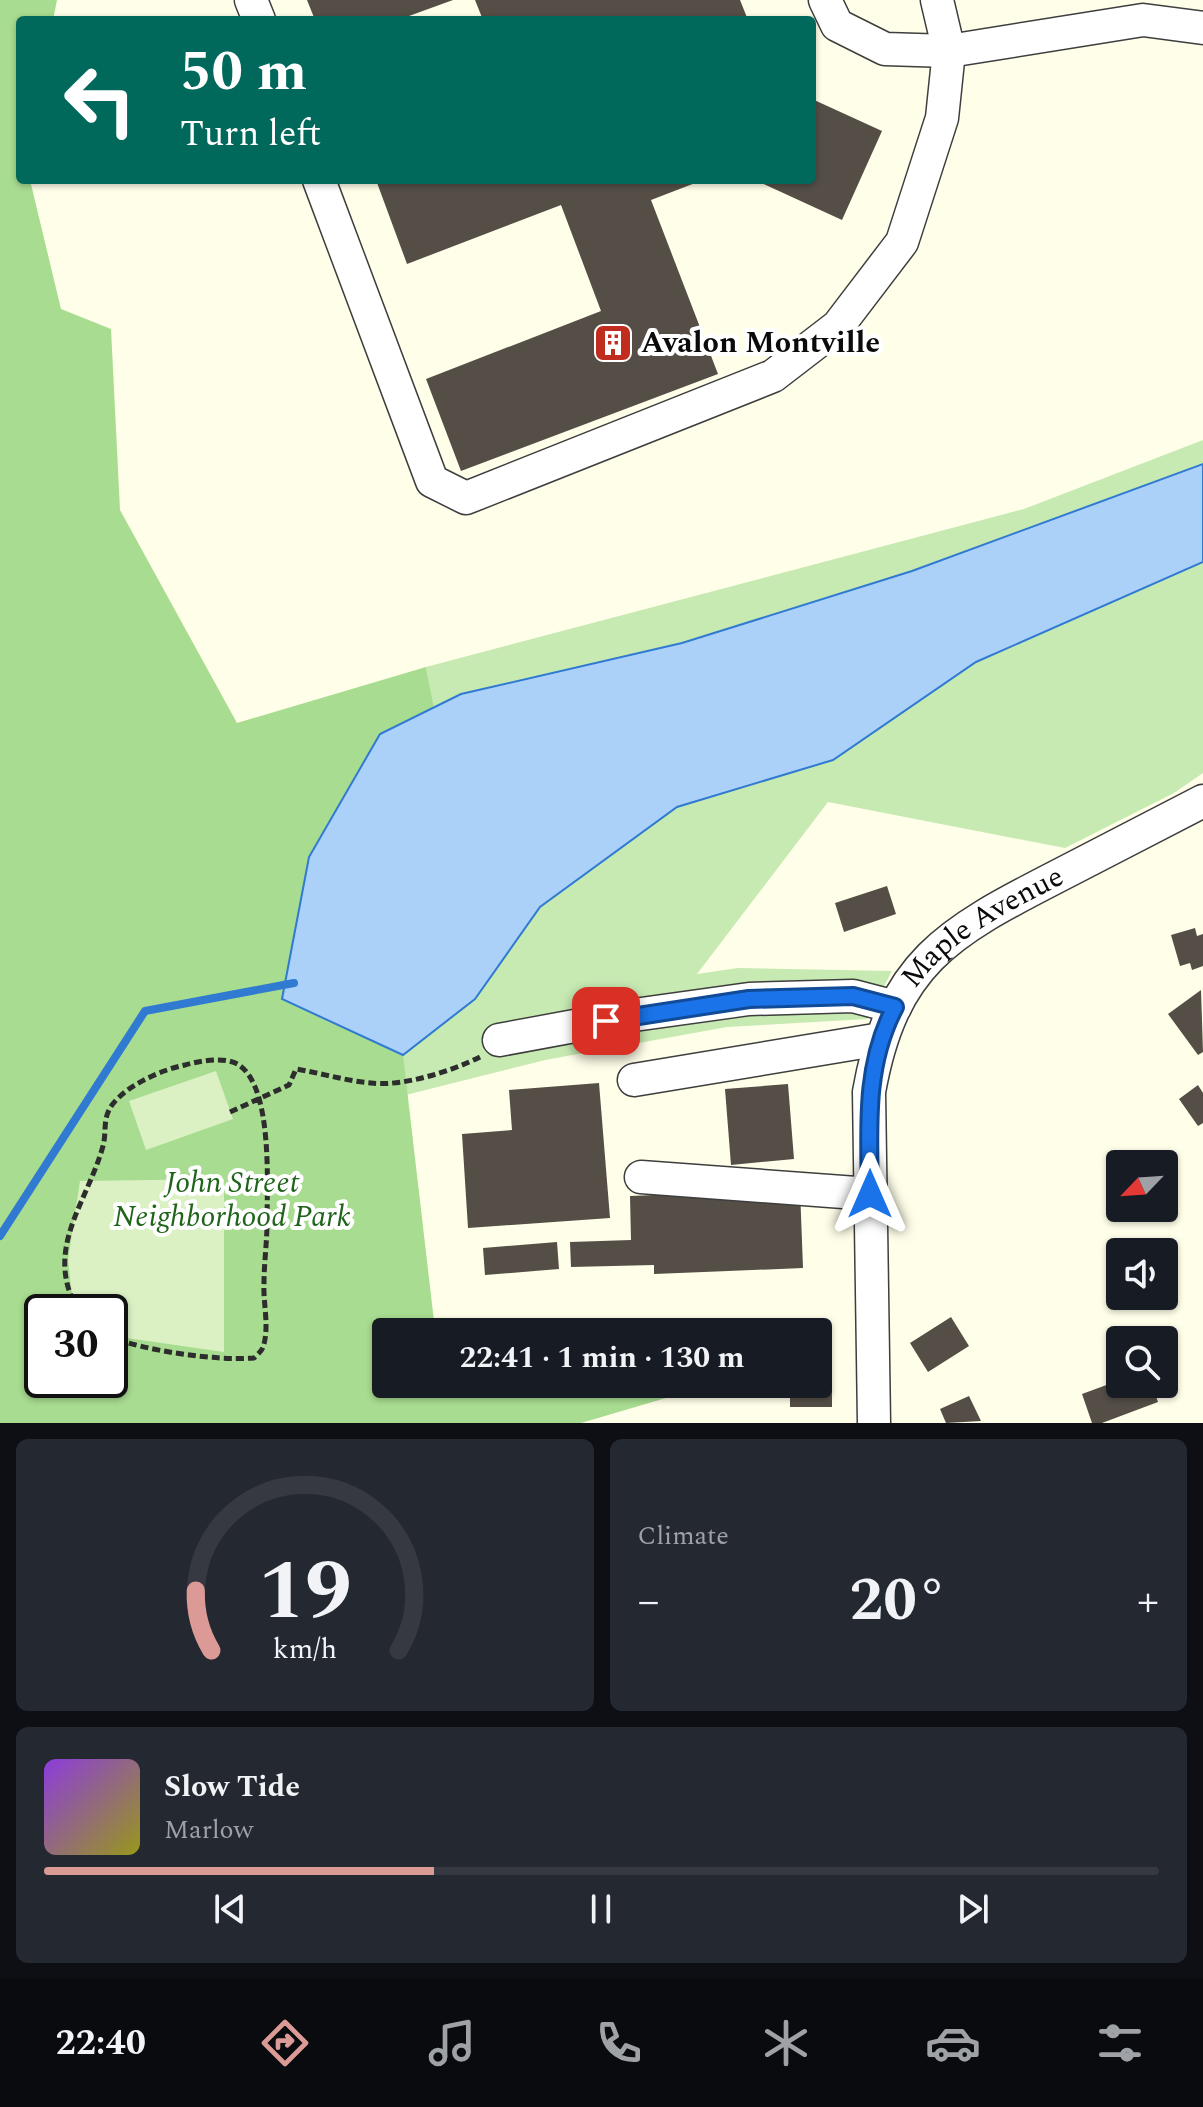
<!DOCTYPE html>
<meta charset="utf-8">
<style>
:root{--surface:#171b24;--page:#242831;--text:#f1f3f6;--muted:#9ea1a6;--line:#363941;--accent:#db9a95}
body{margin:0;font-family:Spectral,serif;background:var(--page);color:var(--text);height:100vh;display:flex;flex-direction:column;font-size:30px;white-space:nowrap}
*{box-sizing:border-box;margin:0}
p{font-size:26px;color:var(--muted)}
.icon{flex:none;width:44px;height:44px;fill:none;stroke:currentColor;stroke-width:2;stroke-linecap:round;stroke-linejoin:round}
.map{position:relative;height:1423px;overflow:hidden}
.side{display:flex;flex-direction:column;gap:16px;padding:16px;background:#0d0f14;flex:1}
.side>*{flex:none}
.banner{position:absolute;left:16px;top:16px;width:800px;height:168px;border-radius:8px;box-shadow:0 2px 6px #0004;background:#00695c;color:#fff;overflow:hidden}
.needle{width:52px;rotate:245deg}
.controls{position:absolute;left:1106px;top:1150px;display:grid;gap:16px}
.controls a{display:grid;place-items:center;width:72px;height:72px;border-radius:8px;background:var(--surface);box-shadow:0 2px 6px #0004;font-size:40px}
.speed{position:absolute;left:24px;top:1294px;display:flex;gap:16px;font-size:40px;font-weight:700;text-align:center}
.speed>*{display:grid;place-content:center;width:104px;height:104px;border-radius:50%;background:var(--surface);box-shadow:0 2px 6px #0004;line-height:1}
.speed .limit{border:4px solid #111;border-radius:12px;background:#fff;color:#111}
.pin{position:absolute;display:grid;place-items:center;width:68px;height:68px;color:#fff;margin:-34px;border-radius:16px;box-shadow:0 4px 12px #0006}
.me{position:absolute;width:88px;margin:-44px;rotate:0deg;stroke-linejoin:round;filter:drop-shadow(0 0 6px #0008)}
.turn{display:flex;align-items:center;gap:28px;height:168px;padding:0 32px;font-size:36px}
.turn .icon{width:104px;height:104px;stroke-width:2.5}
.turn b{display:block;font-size:56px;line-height:68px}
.big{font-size:60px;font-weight:700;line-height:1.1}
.side .card{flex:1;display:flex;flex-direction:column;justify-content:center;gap:12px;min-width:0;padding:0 28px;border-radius:12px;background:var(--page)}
.side .dial{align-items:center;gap:0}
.dial svg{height:208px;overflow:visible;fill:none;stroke:var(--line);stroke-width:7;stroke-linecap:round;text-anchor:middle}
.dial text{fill:var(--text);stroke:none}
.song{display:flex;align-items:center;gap:24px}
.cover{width:96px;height:96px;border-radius:12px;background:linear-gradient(135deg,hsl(270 70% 55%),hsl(60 70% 35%))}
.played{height:8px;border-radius:4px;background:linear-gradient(90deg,var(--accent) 35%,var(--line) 35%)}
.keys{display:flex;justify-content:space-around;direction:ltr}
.heat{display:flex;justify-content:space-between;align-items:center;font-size:44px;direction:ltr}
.side .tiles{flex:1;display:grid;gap:16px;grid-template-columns:1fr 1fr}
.card:last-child{grid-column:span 2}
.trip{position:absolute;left:372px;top:1318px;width:460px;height:80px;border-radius:8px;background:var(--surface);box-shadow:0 2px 6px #0004;font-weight:700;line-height:80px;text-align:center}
.tab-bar{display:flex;height:128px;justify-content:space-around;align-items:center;background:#090b0e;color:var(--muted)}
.tab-bar .icon{width:56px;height:56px}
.tab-bar .current{color:var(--accent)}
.tab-bar b{font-size:36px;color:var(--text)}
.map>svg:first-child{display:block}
</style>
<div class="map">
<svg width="1203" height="1423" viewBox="0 0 1203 1423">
<rect width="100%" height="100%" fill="#fffee9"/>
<path fill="#c7eab2" d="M1203,440V773L1174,793L1065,848L828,802L697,974L738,968L892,971L867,1019L727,1027L545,1060L386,1100V1384L421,1386L110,1377V1312L341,1027L450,796L426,667L1024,509Z"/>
<path fill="#a8dc90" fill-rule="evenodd" d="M0,0H57L53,20H20V180H30L61,309L111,329L120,510L237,723L426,667L451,796L282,999L403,1055L434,1321L702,1324V1332H386V1384H700V1388L581,1423H0ZM42,1312H110V1380H42Z"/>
<path fill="#dbf1c4" d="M216,1071L233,1119L146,1150L129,1101Z
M224,1179V1352L120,1337L110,1331V1312H86L72,1295L68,1260L80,1181Z"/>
<path fill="#acd1f9" stroke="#307ad2" stroke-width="2" d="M1203,464V562L976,662L833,760L677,807L540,907L475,999L403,1055L282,999L309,857L380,734L461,694L682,643L912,571Z"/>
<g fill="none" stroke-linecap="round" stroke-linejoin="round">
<path stroke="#307ad2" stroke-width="8" d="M0,1236L145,1011L294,983"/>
</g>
<path fill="#544e47" d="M307,0H453L398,20H315Z
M475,0H740L748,20H483Z
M812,99L882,131L842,220L755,180H812Z
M376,180H703L651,200L718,374L461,471L426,379L601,311L561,205L407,264Z
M887,886L896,914L844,932L835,903Z
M1195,928L1197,936L1203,934V966L1192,970L1190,963L1180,966L1171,935Z
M1201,990L1203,1052L1198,1055L1168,1014Z
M599,1083L610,1218L468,1228L462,1134L512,1130L509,1090Z
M788,1084L794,1159L731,1165L725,1089Z
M1198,1085L1203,1093V1123L1198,1126L1179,1099Z
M800,1189L803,1268L654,1274V1265L571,1267L570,1242L631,1240L630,1196Z
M557,1242L559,1269L485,1275L483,1248Z
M951,1317L969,1346L928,1372L910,1343Z
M818,1348H832V1407H790V1384H818Z
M1120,1380V1384H1152L1158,1402L1102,1423H1092L1082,1394Z
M969,1396L981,1421L946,1423L940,1409Z"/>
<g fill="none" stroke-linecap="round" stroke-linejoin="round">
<defs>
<g id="minor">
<path d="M251,0L259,20"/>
<path d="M825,0L837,25L885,49L949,51L1143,20L1203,28"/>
<path d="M319,180L432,481L466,498L773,376L838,326L902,242L942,118L949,51L937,0"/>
<path d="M499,1040L634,1015L749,999L853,996L895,1007"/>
<path d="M634,1080L881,1039"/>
<path d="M641,1177L870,1194"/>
<path id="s1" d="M874,1423L869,1092C892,963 947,933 1056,877C1105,852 1154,826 1203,801"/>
</g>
</defs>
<use href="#minor" stroke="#3e3e3e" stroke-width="35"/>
<path stroke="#2d2d2d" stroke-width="5" stroke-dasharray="8 4" stroke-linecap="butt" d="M230,1112L289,1085L296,1069C321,1073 346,1081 371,1083C402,1087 452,1071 480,1057
M79,1312C42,1250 87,1204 103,1146C107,1131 102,1119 112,1105C127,1085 161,1070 185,1065C200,1061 225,1056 239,1065C273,1088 267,1186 267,1222C267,1243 264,1263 264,1283C263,1303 269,1324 264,1344C263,1350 259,1353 254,1358C215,1361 147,1351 110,1337"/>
<use href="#minor" stroke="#fff" stroke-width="32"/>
</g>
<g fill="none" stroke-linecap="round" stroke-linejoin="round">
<defs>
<path id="route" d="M606,1021L749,999L853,996L895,1007C864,1065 869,1129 870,1194"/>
</defs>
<use href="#route" stroke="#114b97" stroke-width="20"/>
<use href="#route" stroke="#1a73e8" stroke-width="14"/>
</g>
<defs>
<symbol id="building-square" viewBox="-11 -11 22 22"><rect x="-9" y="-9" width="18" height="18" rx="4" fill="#c02d1e" stroke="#fff"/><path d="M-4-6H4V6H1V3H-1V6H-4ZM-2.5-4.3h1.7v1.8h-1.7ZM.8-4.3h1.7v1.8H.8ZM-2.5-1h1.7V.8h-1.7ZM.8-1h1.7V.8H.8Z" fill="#fff"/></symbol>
</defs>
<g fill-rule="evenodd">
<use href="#building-square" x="591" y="321" width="44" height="44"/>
</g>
<g text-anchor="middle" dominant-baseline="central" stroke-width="8" stroke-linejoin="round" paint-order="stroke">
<g font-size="30" font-weight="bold" fill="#0b0b0b" stroke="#fff" text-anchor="start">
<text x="641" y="343">Avalon Montville</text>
</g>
<g font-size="30" fill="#0b0b0b" stroke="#fff">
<text stroke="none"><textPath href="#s1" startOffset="542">Maple Avenue</textPath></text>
</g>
<g font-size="30" font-style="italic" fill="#1f641a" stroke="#fff">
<text x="232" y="1183">John Street<tspan x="232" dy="34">Neighborhood Park</tspan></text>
</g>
</g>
</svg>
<div class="controls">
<a><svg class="needle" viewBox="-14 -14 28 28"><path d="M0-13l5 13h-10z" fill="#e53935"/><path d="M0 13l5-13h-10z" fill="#9ea1a6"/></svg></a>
<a><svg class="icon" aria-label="sound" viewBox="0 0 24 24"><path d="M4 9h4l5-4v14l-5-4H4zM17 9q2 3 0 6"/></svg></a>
<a><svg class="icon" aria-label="search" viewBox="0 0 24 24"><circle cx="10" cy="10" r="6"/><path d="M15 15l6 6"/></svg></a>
</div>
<div class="speed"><div class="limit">30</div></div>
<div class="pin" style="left:606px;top:1021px;background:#d93025"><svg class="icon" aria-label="arrive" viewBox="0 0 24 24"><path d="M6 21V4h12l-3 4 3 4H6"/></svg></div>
<svg class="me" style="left:870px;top:1194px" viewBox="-20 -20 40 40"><path d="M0-17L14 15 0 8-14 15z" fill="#1a73e8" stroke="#fff" stroke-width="4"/></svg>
<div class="trip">22:41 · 1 min · 130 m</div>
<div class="banner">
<div class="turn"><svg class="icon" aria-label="left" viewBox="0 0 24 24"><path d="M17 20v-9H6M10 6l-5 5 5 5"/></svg><div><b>50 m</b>Turn left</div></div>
</div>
</div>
<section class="side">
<div class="tiles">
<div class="card dial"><svg viewBox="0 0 100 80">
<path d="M14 69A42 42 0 1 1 86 69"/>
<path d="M14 69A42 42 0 0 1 8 46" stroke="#db9a95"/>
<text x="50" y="56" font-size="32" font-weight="700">19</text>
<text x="50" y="72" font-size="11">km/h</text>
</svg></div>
<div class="card"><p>Climate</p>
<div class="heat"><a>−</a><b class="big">20°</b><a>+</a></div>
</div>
<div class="card">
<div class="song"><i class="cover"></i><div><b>Slow Tide</b><p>Marlow</p></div></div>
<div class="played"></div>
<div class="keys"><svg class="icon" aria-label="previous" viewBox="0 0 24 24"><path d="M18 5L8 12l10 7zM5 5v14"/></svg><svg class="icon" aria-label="pause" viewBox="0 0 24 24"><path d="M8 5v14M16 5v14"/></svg><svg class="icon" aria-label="next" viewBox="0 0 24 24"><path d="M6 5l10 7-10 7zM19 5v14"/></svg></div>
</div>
</div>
</section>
<nav class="tab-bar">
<b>22:40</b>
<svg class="icon current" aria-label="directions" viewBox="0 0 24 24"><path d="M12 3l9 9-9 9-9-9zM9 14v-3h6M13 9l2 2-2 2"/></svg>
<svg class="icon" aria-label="music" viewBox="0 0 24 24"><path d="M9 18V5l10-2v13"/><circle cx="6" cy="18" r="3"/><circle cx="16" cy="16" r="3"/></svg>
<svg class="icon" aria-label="phone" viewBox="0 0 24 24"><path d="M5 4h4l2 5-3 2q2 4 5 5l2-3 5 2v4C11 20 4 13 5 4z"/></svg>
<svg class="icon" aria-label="climate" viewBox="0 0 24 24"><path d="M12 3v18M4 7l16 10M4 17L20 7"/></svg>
<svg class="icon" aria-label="car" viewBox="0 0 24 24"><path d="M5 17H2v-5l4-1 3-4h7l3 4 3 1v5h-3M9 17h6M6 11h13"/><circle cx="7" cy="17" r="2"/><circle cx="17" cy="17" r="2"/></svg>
<svg class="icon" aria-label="filters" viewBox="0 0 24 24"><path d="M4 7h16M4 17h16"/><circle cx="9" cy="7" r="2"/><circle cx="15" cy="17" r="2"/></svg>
</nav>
